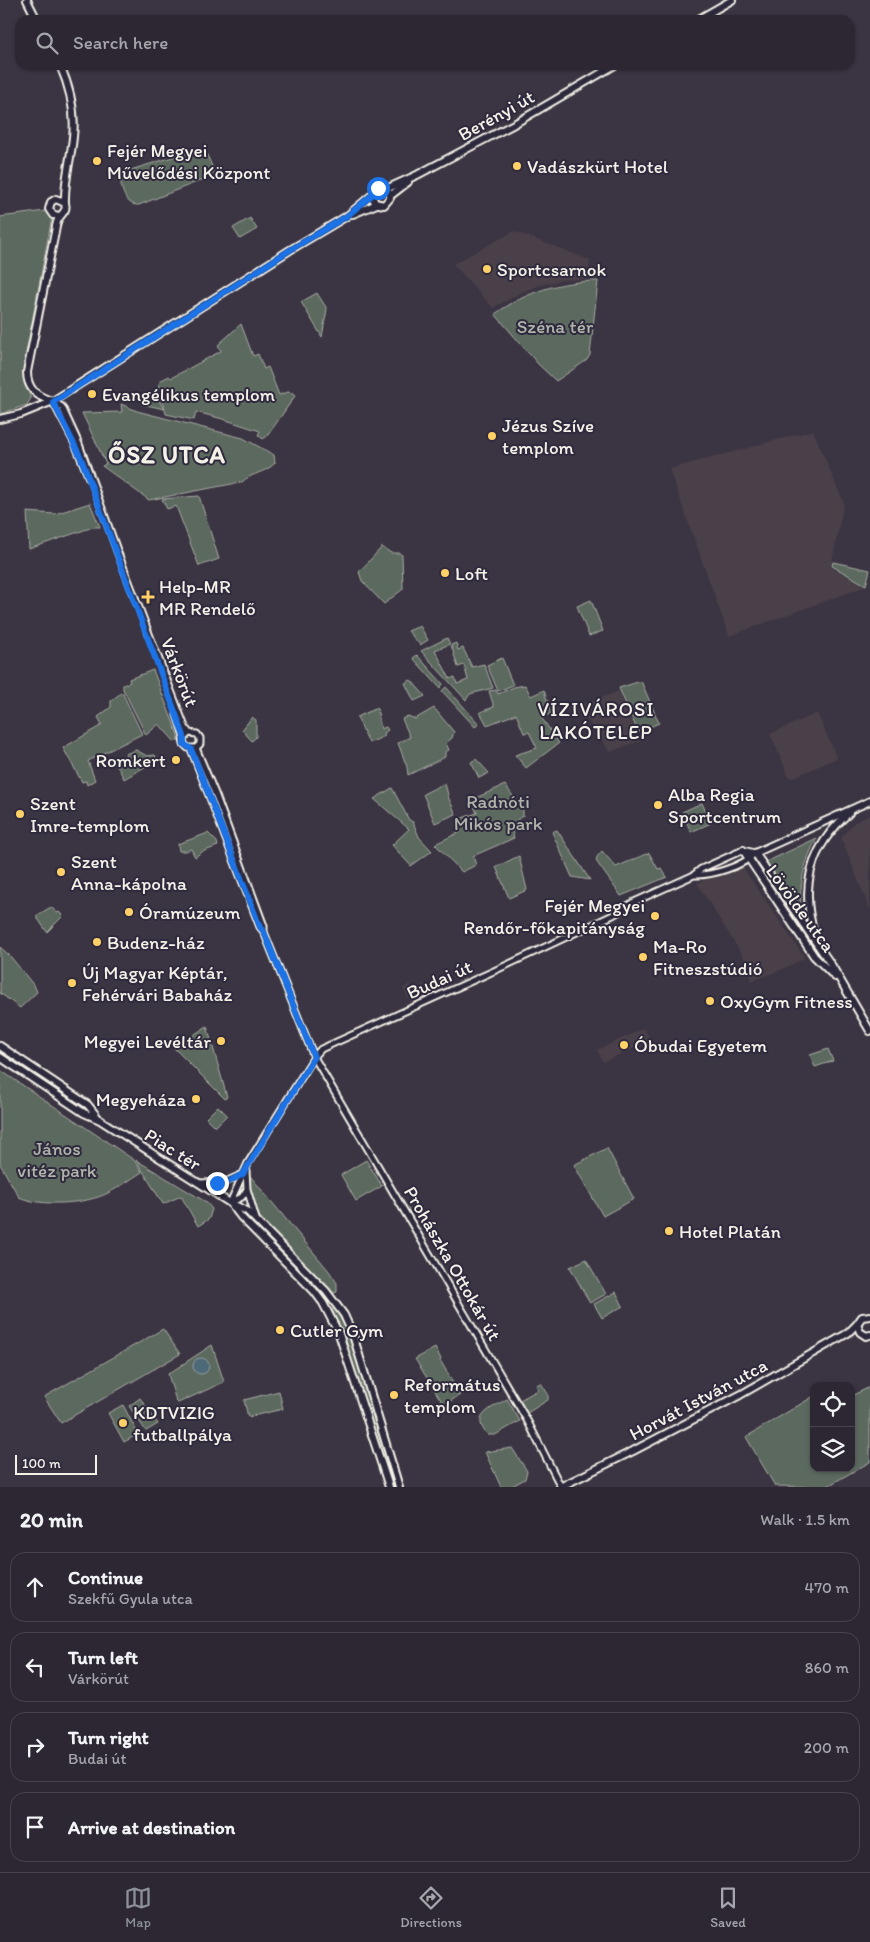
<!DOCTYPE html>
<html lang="en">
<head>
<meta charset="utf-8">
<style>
  body { margin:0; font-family:Itim,sans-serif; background:#342f3a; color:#f1f3f6 }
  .controls { position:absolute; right:15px; bottom:15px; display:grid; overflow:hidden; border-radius:10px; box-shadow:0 1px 4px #0004 }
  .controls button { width:45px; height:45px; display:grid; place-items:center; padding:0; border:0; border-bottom:1px solid #48444d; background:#2c2732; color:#f1f3f6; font:25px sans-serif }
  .scale { position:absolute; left:15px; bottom:12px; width:82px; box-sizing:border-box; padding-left:5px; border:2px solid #f4f1e8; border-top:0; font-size:14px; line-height:18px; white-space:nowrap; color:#f4f1e8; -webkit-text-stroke:4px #2f2a3d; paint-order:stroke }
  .stop { position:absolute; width:15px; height:15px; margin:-11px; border:4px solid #1a73e8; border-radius:50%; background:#fff }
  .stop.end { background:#1a73e8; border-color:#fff; box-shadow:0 1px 5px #0008 }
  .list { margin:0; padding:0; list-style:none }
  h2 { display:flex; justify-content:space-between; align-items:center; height:65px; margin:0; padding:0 20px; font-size:21px }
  h2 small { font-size:16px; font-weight:400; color:#a6a5ac }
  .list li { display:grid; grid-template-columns:32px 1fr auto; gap:15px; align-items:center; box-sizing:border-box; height:70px; margin:0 10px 10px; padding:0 10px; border:1px solid #48444d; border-radius:15px }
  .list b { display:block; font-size:19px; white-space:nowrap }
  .list p { margin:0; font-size:16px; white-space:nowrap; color:#a6a5ac }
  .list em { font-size:16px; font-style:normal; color:#a6a5ac }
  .icon { flex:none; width:28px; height:28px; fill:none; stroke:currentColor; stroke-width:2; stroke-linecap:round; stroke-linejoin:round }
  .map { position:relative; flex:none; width:870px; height:1487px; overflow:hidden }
  .search { position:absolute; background:#2c2732; box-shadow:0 1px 4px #0004; left:15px; right:15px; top:15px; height:55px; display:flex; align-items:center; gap:12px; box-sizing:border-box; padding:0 18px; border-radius:15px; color:#a6a5ac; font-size:19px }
  .sheet { height:385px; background:#2c2732 }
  nav { display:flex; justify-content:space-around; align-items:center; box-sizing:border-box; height:70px; border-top:1px solid #48444d; background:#2c2732; font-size:14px; color:#a6a5ac }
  nav a { display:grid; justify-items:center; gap:2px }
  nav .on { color:#8c9099 }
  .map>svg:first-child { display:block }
  .built { fill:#493f48 }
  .green { fill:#5c695f; stroke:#a8ada4 }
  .water { fill:#4e6876; stroke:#909fa4 }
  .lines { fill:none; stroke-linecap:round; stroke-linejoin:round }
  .tertiary-casing { stroke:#f4f1e8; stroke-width:9 }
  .secondary-casing { stroke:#f4f1e8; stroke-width:10 }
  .tertiary { stroke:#2f2a3d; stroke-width:5 }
  .secondary { stroke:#2f2a3d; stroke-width:6 }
  .route { stroke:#1a73e8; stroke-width:6 }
  .poi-dot { fill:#ffd166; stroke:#2f2a3d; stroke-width:2 }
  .labels { text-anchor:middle; stroke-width:4; stroke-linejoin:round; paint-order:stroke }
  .street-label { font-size:19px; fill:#f4f1e8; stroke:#2f2a3d }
  .poi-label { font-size:19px; fill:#f4f1e8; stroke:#2f2a3d; text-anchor:start }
  .park-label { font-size:19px; fill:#b0b4aa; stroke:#2f2a3d }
  .neighbourhood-label { font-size:20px; letter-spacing:1px; fill:#f4f1e8; stroke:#2f2a3d }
  .district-label { font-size:24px; font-weight:bold; letter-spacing:1px; fill:#f4f1e8; stroke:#2f2a3d }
</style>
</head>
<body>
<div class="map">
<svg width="870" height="1487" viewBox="0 0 870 1487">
  <rect width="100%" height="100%" fill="#3b3442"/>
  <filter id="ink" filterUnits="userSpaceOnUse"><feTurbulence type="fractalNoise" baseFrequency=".02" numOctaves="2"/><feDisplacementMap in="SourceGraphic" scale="10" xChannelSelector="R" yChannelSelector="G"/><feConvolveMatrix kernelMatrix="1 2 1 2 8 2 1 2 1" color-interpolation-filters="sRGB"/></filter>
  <g filter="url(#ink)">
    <path class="built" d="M514 231 590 260 588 279 564 280 541 285 524 291 493 308 453 264Z
      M813 430 844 503 831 567 867 586 729 636 669 469Z
      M619 691 640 741 610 752 577 706Z
      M817 713 837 758 790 779 770 734Z
      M870 815V910L841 838 853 823Z
      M743 867 805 958 781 970 752 981 745 960 697 883Z
      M410 984 413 990 425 984 428 993 410 1001 403 988Z
      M644 1028 651 1041 603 1062 597 1050Z"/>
    <path class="green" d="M199 149 205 150 214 171 212 176 139 205C125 206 121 189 120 176L124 172Z
      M45 211 52 217 24 364 25 385 31 398 27 405 0 414V217Z
      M250 218 257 229 240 239 233 228Z
      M598 281 590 355 587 360 556 381 538 364 495 314C526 292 560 281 598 281Z
      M317 293 327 309 322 337 301 302Z
      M241 324 253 356 258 354 264 369 268 367 279 395 288 392 293 393 295 396 268 435 263 439 258 435 260 431 223 419 196 412 194 420 166 414 164 406 157 390 160 381 169 376 171 378 221 351 218 345Z
      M155 393 164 409 142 404Z
      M121 404 137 411 243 438 274 455 275 463C266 473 251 473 242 482L149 500 102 466 106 464 82 413 122 412Z
      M199 496 219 559 199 566 176 506 167 509 162 499Z
      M90 503 100 527H93L29 549 27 512 55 514Z
      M382 547 391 553H399L402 555 403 589 384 604 362 581 359 572Z
      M833 562 870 570 866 585 832 566Z
      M591 600 603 631 589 636 577 606Z
      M420 626 428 640 420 645 408 631Z
      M447 638 450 644 435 650 450 679 455 677 457 684 468 680 464 665 458 667 451 645 456 643 458 650 463 648 472 667 484 664 493 688 470 694 466 700 421 651Z
      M417 655 443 684 440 688 413 658Z
      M502 658 513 685 498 691 487 665Z
      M153 670 178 735V741L175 742 159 724 146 735 123 689V685L130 682 129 679Z
      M411 680 425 696 414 701 405 683Z
      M641 681 659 723 638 732 619 688Z
      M525 685 531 696 544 690 551 714 541 717 559 743 526 768 515 755 537 748 529 732 524 733 516 714 487 725 480 712 494 707 489 691 496 690 498 694 514 687Z
      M446 687 479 724 475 727 442 691Z
      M122 692 142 734 88 761 95 780 87 785 86 781 82 782 63 748 102 725 98 717 111 707V701Z
      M377 708 381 729 386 727 388 730 384 733 385 736 369 743 357 717Z
      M434 708 454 732 452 738 446 743 449 750 445 752V757L408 775 407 767 398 743 410 737 402 719 408 716 415 719Z
      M252 717 256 720V737L252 741 242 730Z
      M136 750 147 756 155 755 156 758 155 761 124 779 117 765 127 761 125 754Z
      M476 759 489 773 479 778 471 762Z
      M445 783 449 799 456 814 435 823 423 794Z
      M505 785 523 810V816L517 820 516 829 512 831 514 838 473 856 476 865 462 872 435 844 460 832 457 824 459 819 477 813 471 800Z
      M392 788 409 820 413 822 419 837 432 851 411 866 392 845 409 829 374 799Z
      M702 803 711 823 691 832 682 812Z
      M557 830 590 880 572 877 552 832Z
      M208 833 217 842 218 846 202 852 195 857 191 849 186 851H179L178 844Z
      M817 838C804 862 799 884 801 911L766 862Z
      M602 851 616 867 649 853 658 869 661 868 667 877 621 896 596 861 597 857Z
      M519 856 527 890 509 898 496 867Z
      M51 907 57 913 59 912 63 916 47 932 36 916Z
      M0 947 10 956 35 987 37 992 20 1008 0 993Z
      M207 1026 227 1097 225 1099 174 1048Z
      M828 1049 833 1061 815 1067 810 1055Z
      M0 1070 134 1160 142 1172C131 1179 120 1187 108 1193 87 1204 41 1207 19 1197L0 1164Z
      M218 1106 227 1115 215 1127 206 1118Z
      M607 1148 634 1199 603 1216 574 1165Z
      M136 1160 206 1202 212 1209 209 1219 198 1226 181 1196 163 1204Z
      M366 1160 382 1186 356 1201 341 1175Z
      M251 1177 329 1271 337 1283V1292L334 1293 262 1221C255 1210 248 1192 249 1178Z
      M241 1211 301 1270V1272L241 1213Z
      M586 1259 606 1294 590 1303 570 1267Z
      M616 1292 623 1306 602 1318 594 1304Z
      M335 1308 348 1333 395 1487H392L355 1374 344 1336 332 1309Z
      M163 1329 180 1354 61 1423 44 1397Z
      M212 1345 224 1382 178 1403 176 1401 168 1374Z
      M435 1348 441 1359 440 1360 460 1395 444 1405 415 1359Z
      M541 1383 548 1394V1400L527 1413 520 1400 538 1390 536 1385Z
      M870 1387V1462L826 1487 775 1486 746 1437 814 1396V1468H851V1396Z
      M279 1391 283 1409 248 1417 244 1400Z
      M140 1398 158 1424 146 1431 129 1406Z
      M507 1399 520 1421 495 1435H488C469 1416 492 1408 507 1399Z
      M123 1405 138 1434 124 1442 108 1413Z
      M512 1448 527 1471 525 1479 510 1487H501L485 1452Z"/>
    <path class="water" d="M193 1366a8 8 0 1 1 16 0a8 8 0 1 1-16 0Z"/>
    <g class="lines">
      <defs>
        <path id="tertiary" d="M53 401 62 407 79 444 118 553 185 727 189 733 197 734 200 738V744L196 748H188L184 744 183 739 189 733
          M53 402 76 446 89 478
          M177 715 184 736
          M196 748 216 796 264 926V932
          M191 749 260 927 264 932 314 1057 528 1422 561 1487
          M246 1170 247 1189 256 1219
          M199 1183 225 1182 243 1174
          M230 1203 248 1163 314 1057 321 1049 507 965 613 915 634 902 694 875 701 869 743 850 755 853C744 866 711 876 694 875
          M230 1203 242 1197 247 1189"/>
        <path id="secondary" d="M27 0 37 20
          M697 20 732 0
          M60 65C70 88 76 111 73 137 71 159 64 180 65 203
          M372 195 375 203 384 205 390 198V194L386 189
          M390 196 408 182
          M353 214 377 204
          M53 401C37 397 27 389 27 372L55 232C56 227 56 222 59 218 63 212 67 211 65 203L56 199 51 202 49 209 53 215 60 216
          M0 419 21 414 53 401 290 250 347 216 372 195 377 188 386 189 417 175 514 124 615 65
          M870 801 755 853 832 966 870 1031
          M743 850 814 956 835 977
          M815 936C799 887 810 847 849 813
          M0 1046 88 1105 99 1119
          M0 1057 84 1113 100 1120 230 1203 247 1211 326 1291 344 1315 353 1335 399 1487
          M231 1204 241 1217 314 1291 323 1303 339 1334 389 1487
          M870 1316 862 1317 857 1324 860 1332 866 1336 870 1335
          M560 1487 633 1451 740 1395 848 1333 857 1324"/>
      </defs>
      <use href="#tertiary" class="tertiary-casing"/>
      <use href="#secondary" class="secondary-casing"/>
      <use href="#tertiary" class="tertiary"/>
      <use href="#secondary" class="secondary"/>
    </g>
  </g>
  <g class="lines" filter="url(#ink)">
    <path class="route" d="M217 1183 228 1182 243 1174 314 1057 264 932 260 927 191 749 184 744V736L81 458 53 402 290 250 347 216 372 195 378 188"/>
  </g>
  <g class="poi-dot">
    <circle cx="97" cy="161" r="5"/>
    <circle cx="517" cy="166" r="5"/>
    <circle cx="487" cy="269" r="5"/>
    <circle cx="92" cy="394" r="5"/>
    <circle cx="492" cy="436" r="5"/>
    <circle cx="445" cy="573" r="5"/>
    <path d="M145.5 589.5h5v5h5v5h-5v5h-5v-5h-5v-5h5z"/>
    <circle cx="176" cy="760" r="5"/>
    <circle cx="658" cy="805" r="5"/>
    <circle cx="20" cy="814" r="5"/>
    <circle cx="61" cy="872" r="5"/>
    <circle cx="129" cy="912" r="5"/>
    <circle cx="655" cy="916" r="5"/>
    <circle cx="97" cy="942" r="5"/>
    <circle cx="643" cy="957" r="5"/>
    <circle cx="72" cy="983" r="5"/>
    <circle cx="710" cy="1001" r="5"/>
    <circle cx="221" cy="1041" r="5"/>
    <circle cx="624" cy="1045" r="5"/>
    <circle cx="196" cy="1099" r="5"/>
    <circle cx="669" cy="1231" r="5"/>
    <circle cx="280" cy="1330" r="5"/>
    <circle cx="394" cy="1395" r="5"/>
    <circle cx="123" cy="1423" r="5"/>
  </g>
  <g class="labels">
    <g class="street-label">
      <text transform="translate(496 115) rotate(-29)" y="7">Berényi út</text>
      <text transform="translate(180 672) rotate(69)" y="7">Várkörút</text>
      <text transform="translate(801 908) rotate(54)" y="7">Lövölde utca</text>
      <text transform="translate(439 979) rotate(-24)" y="7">Budai út</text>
      <text transform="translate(173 1149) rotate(32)" y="7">Piac tér</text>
      <text transform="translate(453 1263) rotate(60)" y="7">Prohászka Ottokár út</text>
      <text transform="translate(698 1399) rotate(-28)" y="7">Horvát István utca</text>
    </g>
    <g class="poi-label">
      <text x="107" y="157">Fejér Megyei<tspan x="107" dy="22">Művelődési Központ</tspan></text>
      <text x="527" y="173">Vadászkürt Hotel</text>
      <text x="497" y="276">Sportcsarnok</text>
      <text x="102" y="401">Evangélikus templom</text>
      <text x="502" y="432">Jézus Szíve<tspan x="502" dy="22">templom</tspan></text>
      <text x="455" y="580">Loft</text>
      <text x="159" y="593">Help-MR<tspan x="159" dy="22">MR Rendelő</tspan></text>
      <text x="166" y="767" text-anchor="end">Romkert</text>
      <text x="668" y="801">Alba Regia<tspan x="668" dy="22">Sportcentrum</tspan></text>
      <text x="30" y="810">Szent<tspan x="30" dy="22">Imre-templom</tspan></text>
      <text x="71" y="868">Szent<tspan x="71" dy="22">Anna-kápolna</tspan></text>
      <text x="645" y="912" text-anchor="end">Fejér Megyei<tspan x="645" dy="22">Rendőr-főkapitányság</tspan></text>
      <text x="139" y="919">Óramúzeum</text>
      <text x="107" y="949">Budenz-ház</text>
      <text x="653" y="953">Ma-Ro<tspan x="653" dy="22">Fitneszstúdió</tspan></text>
      <text x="82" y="979">Új Magyar Képtár,<tspan x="82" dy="22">Fehérvári Babaház</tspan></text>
      <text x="720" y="1008">OxyGym Fitness</text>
      <text x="211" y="1048" text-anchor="end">Megyei Levéltár</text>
      <text x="634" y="1052">Óbudai Egyetem</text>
      <text x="186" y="1106" text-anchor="end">Megyeháza</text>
      <text x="679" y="1238">Hotel Platán</text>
      <text x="290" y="1337">Cutler Gym</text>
      <text x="404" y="1391">Református<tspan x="404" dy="22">templom</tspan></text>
      <text x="133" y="1419">KDTVIZIG<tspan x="133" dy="22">futballpálya</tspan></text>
    </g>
    <g class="park-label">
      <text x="555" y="333">Széna tér</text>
      <text x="498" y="808">Radnóti<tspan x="498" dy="22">Mikós park</tspan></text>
      <text x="57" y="1155">János<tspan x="57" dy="22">vitéz park</tspan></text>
    </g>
    <g class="neighbourhood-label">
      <text x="596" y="716">VÍZIVÁROSI<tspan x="596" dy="23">LAKÓTELEP</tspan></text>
    </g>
    <g class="district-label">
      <text x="167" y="463">ŐSZ UTCA</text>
    </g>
  </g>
</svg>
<div class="controls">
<button><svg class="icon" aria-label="locate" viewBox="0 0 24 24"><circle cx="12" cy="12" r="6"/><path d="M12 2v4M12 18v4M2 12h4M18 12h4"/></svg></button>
<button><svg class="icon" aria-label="layers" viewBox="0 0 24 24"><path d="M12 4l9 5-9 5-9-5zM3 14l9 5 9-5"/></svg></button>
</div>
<div class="scale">100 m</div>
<div class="stop" style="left:378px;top:188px"></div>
<div class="stop end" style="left:217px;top:1183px"></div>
<div class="search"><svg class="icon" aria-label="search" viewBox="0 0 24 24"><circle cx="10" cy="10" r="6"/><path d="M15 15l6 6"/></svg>Search here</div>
</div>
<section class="sheet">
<h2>20 min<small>Walk · 1.5 km</small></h2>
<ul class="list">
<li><svg class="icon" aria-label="ahead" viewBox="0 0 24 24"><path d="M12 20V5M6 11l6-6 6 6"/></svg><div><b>Continue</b><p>Szekfű Gyula utca</p></div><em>470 m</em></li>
<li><svg class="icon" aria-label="left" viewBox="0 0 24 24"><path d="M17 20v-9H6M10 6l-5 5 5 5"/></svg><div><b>Turn left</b><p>Várkörút</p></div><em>860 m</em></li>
<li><svg class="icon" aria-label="right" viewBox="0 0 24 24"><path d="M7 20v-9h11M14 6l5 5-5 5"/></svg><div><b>Turn right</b><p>Budai út</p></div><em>200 m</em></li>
<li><svg class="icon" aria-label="arrive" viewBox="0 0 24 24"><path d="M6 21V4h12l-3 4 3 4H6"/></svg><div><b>Arrive at destination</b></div></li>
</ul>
</section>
<nav>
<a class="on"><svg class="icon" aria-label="map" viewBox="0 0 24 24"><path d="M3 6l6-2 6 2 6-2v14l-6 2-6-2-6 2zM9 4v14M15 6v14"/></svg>Map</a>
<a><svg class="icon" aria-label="directions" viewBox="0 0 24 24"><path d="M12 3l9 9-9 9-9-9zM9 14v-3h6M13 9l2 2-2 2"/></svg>Directions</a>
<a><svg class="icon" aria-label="saved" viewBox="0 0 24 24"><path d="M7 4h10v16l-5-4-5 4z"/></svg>Saved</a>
</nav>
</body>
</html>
